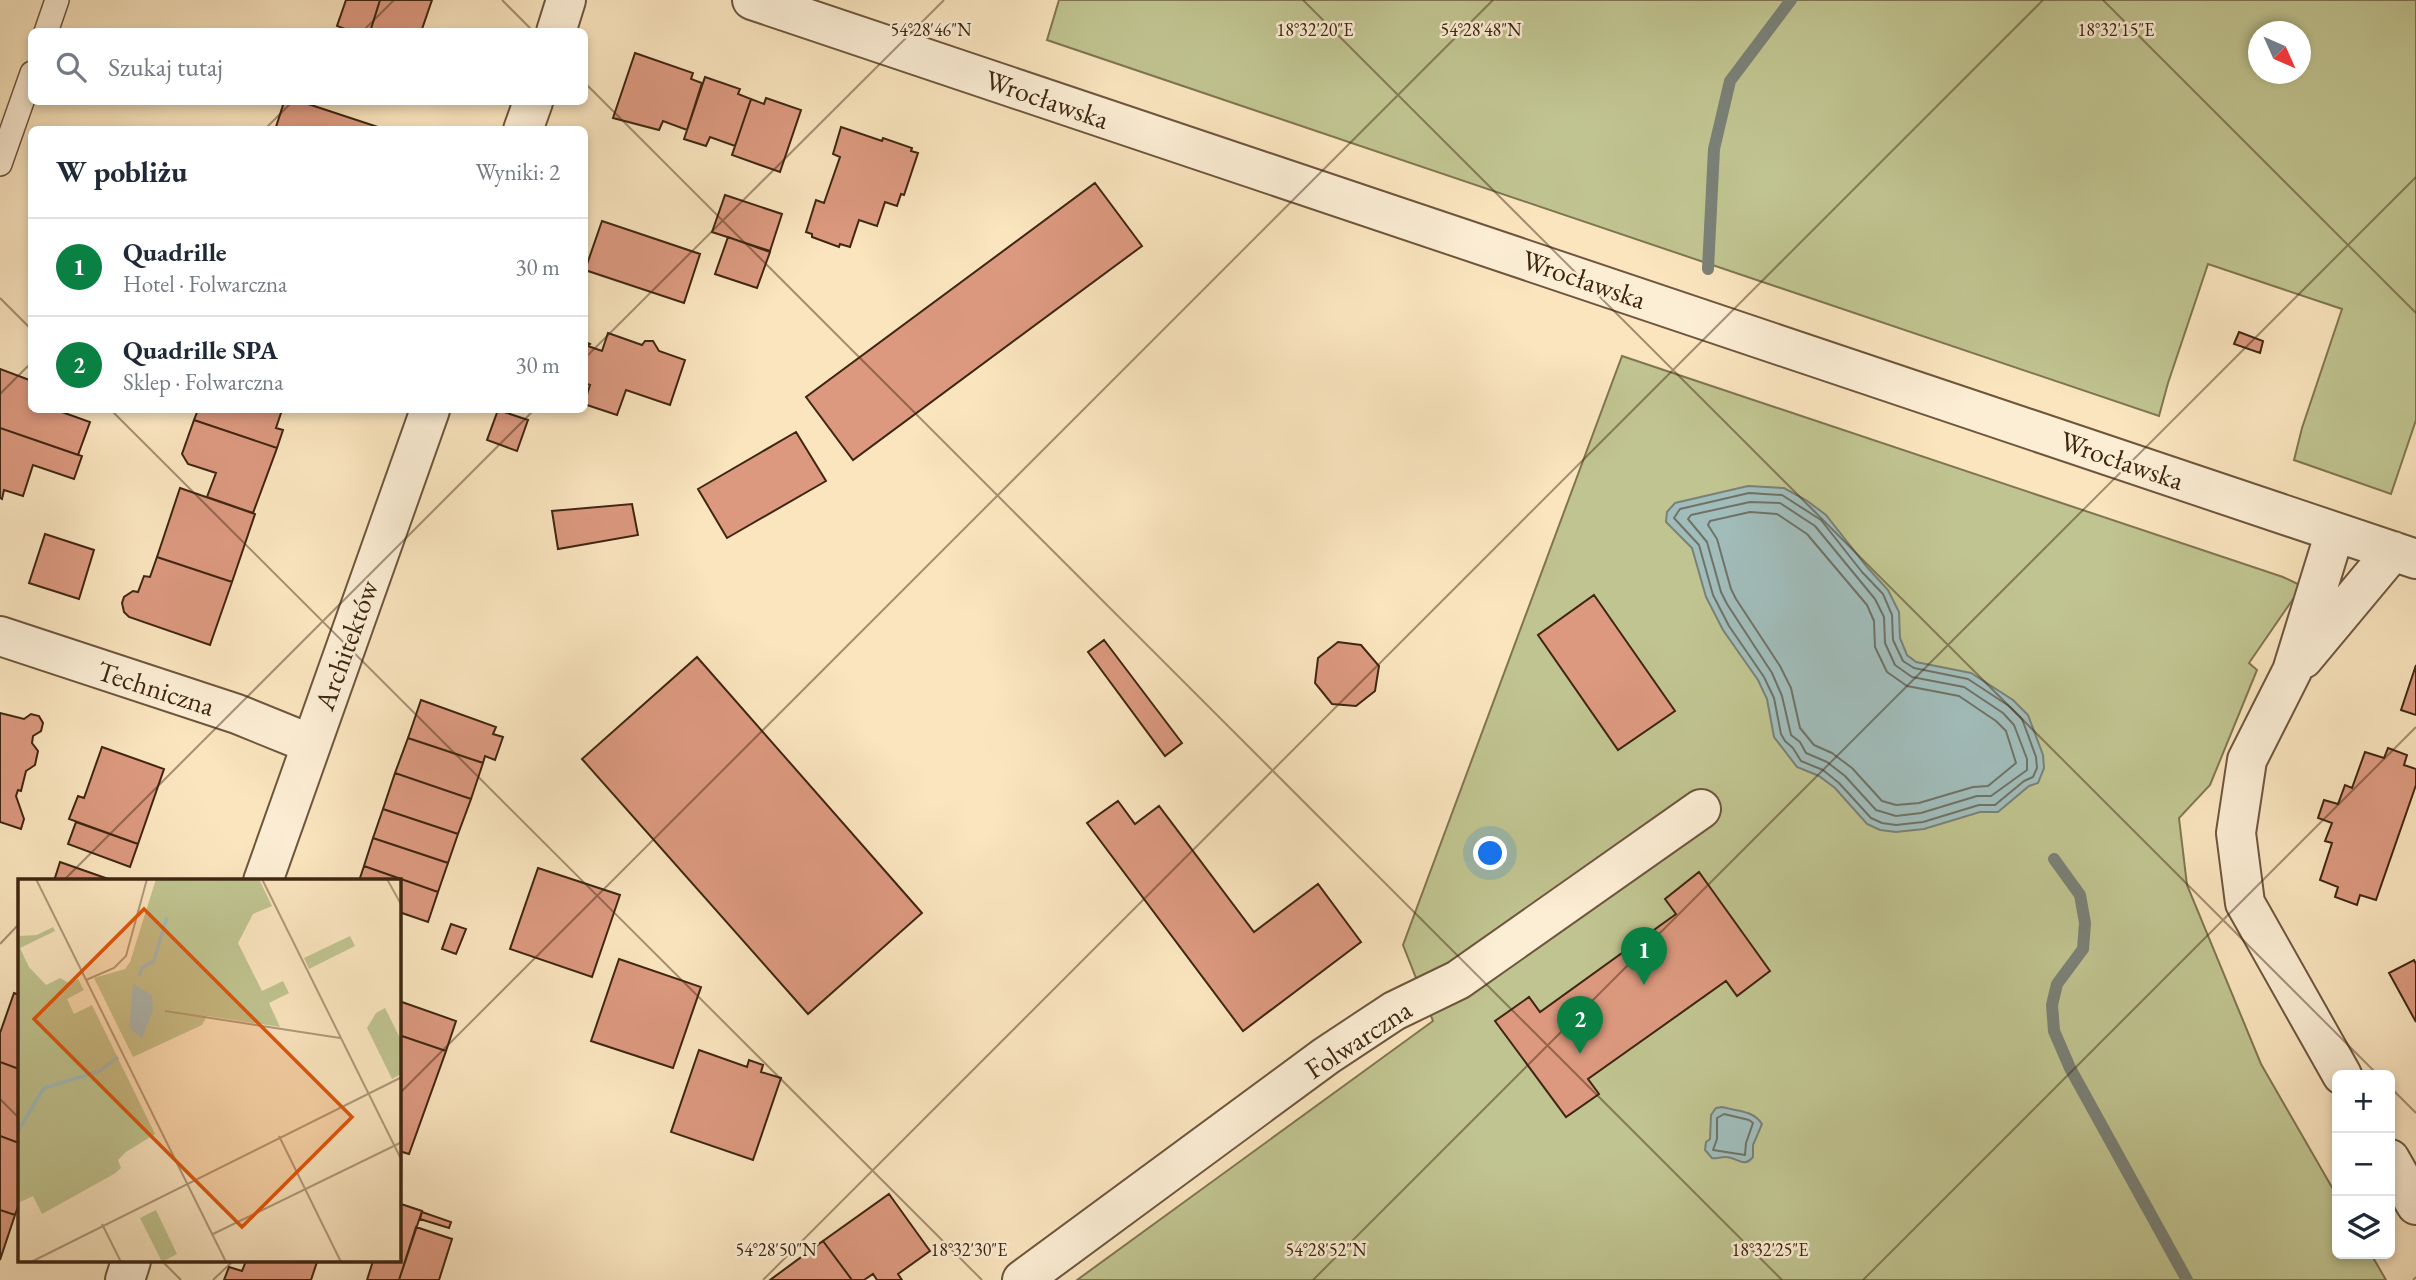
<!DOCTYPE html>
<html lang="pl">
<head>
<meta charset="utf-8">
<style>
  body { margin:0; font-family:"EB Garamond",serif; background:#f2f2f3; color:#1f2937 }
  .controls { position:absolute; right:21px; bottom:21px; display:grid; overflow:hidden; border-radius:10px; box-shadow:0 4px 10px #0003 }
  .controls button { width:63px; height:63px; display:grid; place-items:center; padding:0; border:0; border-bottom:2px solid #e0e1e3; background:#fff; color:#1f2937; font:35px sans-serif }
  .compass { position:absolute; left:2248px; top:21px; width:63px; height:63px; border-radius:50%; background:#fff; box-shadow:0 4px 10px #0003; rotate:135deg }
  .you { position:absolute; left:1491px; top:854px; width:24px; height:24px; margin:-18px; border:5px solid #fff; border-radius:50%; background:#1a73e8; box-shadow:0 0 0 10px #1a73e833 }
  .badge { display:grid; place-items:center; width:46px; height:46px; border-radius:50%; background:#0b8043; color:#fff; font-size:23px; font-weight:700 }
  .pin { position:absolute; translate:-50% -58px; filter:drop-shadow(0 2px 4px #0008) }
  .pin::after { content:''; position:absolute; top:37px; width:24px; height:21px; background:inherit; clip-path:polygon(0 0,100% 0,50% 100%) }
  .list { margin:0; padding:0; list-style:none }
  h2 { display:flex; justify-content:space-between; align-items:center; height:91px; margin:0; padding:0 28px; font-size:30px }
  h2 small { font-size:23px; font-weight:400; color:#747a83 }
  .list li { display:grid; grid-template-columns:46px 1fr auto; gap:21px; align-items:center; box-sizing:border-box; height:98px; padding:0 28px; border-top:2px solid #e0e1e3 }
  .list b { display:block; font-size:26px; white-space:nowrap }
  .list p { margin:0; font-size:23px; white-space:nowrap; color:#747a83 }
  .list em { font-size:23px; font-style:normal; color:#747a83 }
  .icon { flex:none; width:38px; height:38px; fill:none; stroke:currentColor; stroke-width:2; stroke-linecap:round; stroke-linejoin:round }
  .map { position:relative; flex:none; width:2416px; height:1280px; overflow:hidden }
  .search { position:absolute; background:#fff; box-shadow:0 4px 10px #0003; left:28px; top:28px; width:560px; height:77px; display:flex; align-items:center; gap:18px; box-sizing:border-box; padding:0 24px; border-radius:10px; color:#747a83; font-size:26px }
  .panel { position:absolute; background:#fff; box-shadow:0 4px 10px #0003; left:28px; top:126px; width:560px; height:287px; border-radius:10px }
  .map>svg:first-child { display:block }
  .green { fill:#c0c490; stroke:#807551; stroke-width:2; fill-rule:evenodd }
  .water { fill:#a1bdbb; stroke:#7a8177; stroke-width:2 }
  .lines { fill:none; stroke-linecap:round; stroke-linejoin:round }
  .shore { stroke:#707266; stroke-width:2 }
  .stream { stroke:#7a8177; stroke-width:12 }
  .building { fill:#dc997f; stroke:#3f2612; stroke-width:2 }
  .service-casing { stroke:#6e563d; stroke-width:26 }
  .minor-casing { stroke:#6e563d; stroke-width:42 }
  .service { stroke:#fceed5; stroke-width:23 }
  .minor { stroke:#fceed5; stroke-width:38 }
  .ticks { fill:none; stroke:#3f2612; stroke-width:2; stroke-opacity:0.45 }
  .labels { text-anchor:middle; stroke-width:5; stroke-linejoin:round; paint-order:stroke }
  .street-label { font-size:28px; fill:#3f2612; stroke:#fceed5 }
  .inset-river { fill:none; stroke:#a1bdbb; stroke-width:3.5 }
  .inset-road { fill:none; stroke:#af997a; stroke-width:2 }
  .view { fill:#e0560c; fill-opacity:0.15; stroke:#e0560c; stroke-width:3.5 }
  .inset-edge { fill:none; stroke:#3f2612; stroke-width:3.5 }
  .ticks-label { font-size:18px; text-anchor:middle; fill:#3f2612; stroke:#fceed5; stroke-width:5; stroke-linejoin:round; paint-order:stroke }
</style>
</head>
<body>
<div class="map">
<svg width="2416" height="1280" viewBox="0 0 2416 1280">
  <rect width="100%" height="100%" fill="#fae5bf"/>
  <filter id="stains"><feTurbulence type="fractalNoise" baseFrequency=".00286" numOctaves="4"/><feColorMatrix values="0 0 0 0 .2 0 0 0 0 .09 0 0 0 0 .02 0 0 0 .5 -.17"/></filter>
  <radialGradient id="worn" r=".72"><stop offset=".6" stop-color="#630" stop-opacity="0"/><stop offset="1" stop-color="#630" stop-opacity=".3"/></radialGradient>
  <path class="green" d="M1059 0H2416V420L2391 494 2294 460 2302 428 2342 309 2208 264 2168 383 2159 416 1047 40ZM2258 32H2300V74H2258Z
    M1622 356 2283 577 2302 586 2249 663 2257 670 2210 785 2179 818 2187 885 2261 1064 2337 1196V1254H2371L2386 1280H1077L1433 1021 1403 945Z"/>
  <path class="water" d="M1748 486 1784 488 1806 500 1826 515 1867 567 1888 590 1899 612 1900 638 1907 655 1916 662 1971 673 2013 700 2028 715 2043 755 2044 768 2038 783 2029 786 1998 812H1980L1924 829 1896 832 1880 830 1867 824 1835 788 1819 776 1797 767 1774 737 1767 699 1758 680 1723 630 1706 597 1692 548 1666 522 1667 512 1675 503Z
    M1722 1107C1736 1111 1753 1110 1762 1124L1753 1145V1157C1743 1169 1738 1157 1725 1157 1720 1157 1716 1159 1712 1158L1705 1150 1706 1142 1710 1139 1711 1115 1716 1108Z"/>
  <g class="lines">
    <path class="shore" d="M1749 493 1782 495 1821 520 1862 572 1883 594 1892 615 1893 640 1903 661 1914 668 1968 679 2009 706 2022 719 2028 735 2036 757 2037 768 2033 777 2024 781 1995 805H1979L1923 822 1896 825 1882 823 1871 818 1839 783 1823 770 1801 761 1793 748 1785 741 1781 734 1774 698 1764 677 1729 626 1713 595 1699 545 1674 518 1680 509Z
      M1750 502 1780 503 1815 526 1875 599 1884 617 1885 643 1895 665 1912 677 1964 687 2003 713 2014 725 2027 759V770L1991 796H1977L1921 813 1896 816 1876 810 1845 776 1827 762 1806 753 1800 742 1791 735 1782 696 1772 673 1727 604 1721 592 1707 542 1688 519 1691 515Z
      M1750 512 1777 514 1807 534 1867 605 1874 621 1875 647 1887 672 1907 686 1959 696 1996 721 2006 731 2016 763 1988 786 1973 787 1919 803 1896 805 1882 801 1852 768 1832 753 1814 745 1800 728 1791 688 1780 666 1736 599 1731 589 1717 539 1708 525 1710 521Z
      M1724 1114 1749 1120 1753 1123 1746 1143 1745 1155 1713 1150 1717 1139V1118Z"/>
    <path class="stream" d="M1708 269 1714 149 1730 81 1791 0
      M2054 859 2080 895 2085 923 2083 949 2057 984 2052 1005 2054 1031 2070 1068 2187 1280"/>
  </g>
  <path class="building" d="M346 0H380L370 32H353L337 26Z
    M380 0H432L421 32H370Z
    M635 53 693 73 691 79 702 83 687 130 663 121 659 130 613 118Z
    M705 77 740 89 738 94 751 99 735 146 710 137 706 146 684 139Z
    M766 98 801 110 780 172 732 155 751 99 764 104Z
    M284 102H302L387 130H275Z
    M841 127 882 141 883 138 912 148 911 151 918 153 904 195 901 194 897 206 885 202 877 226 859 220 850 247 840 244 839 247 812 237V234L806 232 816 200 824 203 840 157 833 154Z
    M1095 183 1142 246 853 460 806 397Z
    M725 195 782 214 770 251 712 232Z
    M602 221 700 254 684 303 585 270Z
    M728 237 770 252 757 288 715 274Z
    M2239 332 2263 341 2260 353 2234 344Z
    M608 333 642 345 645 341H653L659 351 685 360 670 405 626 390 617 415 584 404 590 385 584 383V349L588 343 590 344 588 346 602 351Z
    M0 369 32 381V410H59V411L90 422 78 455 0 428Z
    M198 410H282L276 428 283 430 277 448 194 420Z
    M498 410 528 420 517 451 487 440Z
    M194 420 277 448 253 513 207 497 216 473 188 464 182 454Z
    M0 428 82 456 74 479 33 465 23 496 4 490 2 499 0 498Z
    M796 432 826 481 727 538 698 489Z
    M180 488 255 514 232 582 157 557Z
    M632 504 638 535 558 549 552 511Z
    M45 534 94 550 79 599 29 583Z
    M157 557 232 582 210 645 129 617 124 612 122 603 124 597 133 591 138 592 144 576 150 577Z
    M1594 595 1675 711 1618 750 1538 635Z
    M1104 640 1182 743 1165 756 1088 652Z
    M1338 642 1361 645 1379 666 1375 691 1356 706 1332 704 1315 683 1318 658Z
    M697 657 922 913 808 1014 582 759Z
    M2416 665V715L2401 710Z
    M421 700 496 727 493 734 503 737 495 760 485 756 483 763 408 738Z
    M0 713 24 719 31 714 39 716 43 723 41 731 33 736 32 743 38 751 35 765 26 771 21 791 18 790 16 796 24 819 21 829 0 822Z
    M408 738 483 763 471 799 395 773Z
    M102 747 164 769 138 844 69 819 78 796 84 798Z
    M2388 748 2407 755 2404 765 2416 769V785L2376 900 2360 895 2357 905 2335 897 2338 887 2320 880 2332 843 2325 841 2332 823 2318 818 2324 800 2338 804 2345 785 2352 788 2365 752 2384 758Z
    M395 773 471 799 458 834 383 809Z
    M1118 801 1135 824 1159 806 1254 932 1318 884 1361 942 1243 1031 1087 823Z
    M383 809 458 834 448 863 373 838Z
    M76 822 138 844 130 867 68 844Z
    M373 838 448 863 438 892 364 866Z
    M60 862 114 881H54Z
    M364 866 438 892 428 922 399 912V881H359Z
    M538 868 620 895 592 977 510 949Z
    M1699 872 1770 971 1737 996 1726 981 1588 1079 1599 1094 1566 1117 1495 1021 1529 997 1540 1012 1676 914 1665 899Z
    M451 924 466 929 456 954 442 949Z
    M619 959 701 987 673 1068 591 1041Z
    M2414 960 2416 964V1022L2389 973Z
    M14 993 19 995V1069L0 1062V1033Z
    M399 1001 456 1021 446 1051 399 1035Z
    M399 1035 446 1051 409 1154 399 1151Z
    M699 1050 747 1067 749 1060 763 1065 761 1072 781 1078 753 1160 671 1132Z
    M0 1062 19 1069V1143L0 1136Z
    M0 1136 19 1143V1204L15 1215 0 1210Z
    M889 1194 930 1251 898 1274 902 1280H877L873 1274 864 1280H852L823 1241Z
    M401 1204 422 1211 399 1280H367L373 1261H399Z
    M0 1210 15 1215 0 1260Z
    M422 1212 451 1222 449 1228 420 1219Z
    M416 1227 452 1239 439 1280H399Z
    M823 1241 852 1280H770Z
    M246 1261H313L317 1262 311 1280H224L229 1267 242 1271Z"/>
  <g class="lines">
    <defs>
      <path id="service" d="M46 32 57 0
        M0 164 32 73"/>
      <path id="minor" d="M752 0 2416 559
        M556 32 566 0
        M523 130 533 102
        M2335 532 2292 671 2247 760 2236 833 2245 903 2342 1075
        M0 636 237 714 311 744
        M2303 659 2393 551
        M263 881 430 410
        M2390 1159 2416 1205
        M125 1280 131 1261
        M1022 1280 1326 1056 1394 1011 1458 980 1701 809"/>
    </defs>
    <use href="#service" class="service-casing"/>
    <use href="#minor" class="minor-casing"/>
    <use href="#service" class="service"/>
    <use href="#minor" class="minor"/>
  </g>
  <path class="ticks" d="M502 0 534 32M1303 0 2378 1075M2103 0 2416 313M362 32 394 0M584 82 1782 1280M264 130 292 102M0 298 32 330M584 359 944 0M0 394 32 362M111 410 982 1280M63 881 534 410M0 944 19 924M2390 1087 2416 1113M399 1094 1493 0M0 1099 19 1118M162 1261 181 1280M213 1280 233 1261M763 1280 2043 0M1313 1280 2416 177M1863 1280 2416 727M2413 1280 2416 1277"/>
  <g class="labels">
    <g class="street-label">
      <text transform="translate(1047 99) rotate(19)" y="10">Wrocławska</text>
      <text transform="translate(1584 279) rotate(19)" y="10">Wrocławska</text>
      <text transform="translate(2122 460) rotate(19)" y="10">Wrocławska</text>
      <text transform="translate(346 645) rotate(-70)" y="10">Architektów</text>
      <text transform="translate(156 688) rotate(18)" y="10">Techniczna</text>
      <text transform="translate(1358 1039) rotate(-33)" y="10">Folwarczna</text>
    </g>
  </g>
  <g transform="translate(18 879)">
    <rect width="383" height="383" fill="#fae5bf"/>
    <path d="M138 0H241L254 27 235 35 220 64 244 112 265 102 271 114 251 124 262 148 189 137 184 146 115 178 76 99 107 90 112 83ZM35 48 37 52 2 69 11 88 28 106 42 99 51 104 60 100 66 111 49 120 56 135 74 126 137 255 108 273 100 281 103 289 96 295 24 335 15 317 0 324V52L1 57 19 56ZM332 57 337 67 291 90 286 79ZM367 129 383 161V195L374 200 349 149 358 134ZM138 331 159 375 144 383 122 339Z" fill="#c0c490"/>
    <path d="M115 105 134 116 135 131 124 160 111 149Z" fill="#a1bdbb"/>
    <path class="inset-river" d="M121 97 124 89 136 82 149 38M0 252 26 209 82 192 100 178"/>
    <path class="inset-road" d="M18 0 208 383M244 0 384 282M369 0 384 27M68 101 96 89 108 77 129 0M147 132 322 159M261 257 323 383M84 345 103 383M195 355 384 263M13 383 384 198"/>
    <path class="view" d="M126 30 334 238 224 348 16 140Z"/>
    <rect width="383" height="383" class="inset-edge"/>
  </g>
  <g class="ticks-label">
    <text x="931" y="36">54°28'46"N</text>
    <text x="1315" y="36">18°32'20"E</text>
    <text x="1481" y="36">54°28'48"N</text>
    <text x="2116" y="36">18°32'15"E</text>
    <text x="776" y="1256">54°28'50"N</text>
    <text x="969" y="1256">18°32'30"E</text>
    <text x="1326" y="1256">54°28'52"N</text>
    <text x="1770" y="1256">18°32'25"E</text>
  </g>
  <rect width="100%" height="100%" filter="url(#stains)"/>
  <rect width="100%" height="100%" fill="url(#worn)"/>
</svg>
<div class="controls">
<button>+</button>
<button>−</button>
<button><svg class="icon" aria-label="layers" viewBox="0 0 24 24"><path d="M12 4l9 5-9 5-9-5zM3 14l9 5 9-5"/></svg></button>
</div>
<svg class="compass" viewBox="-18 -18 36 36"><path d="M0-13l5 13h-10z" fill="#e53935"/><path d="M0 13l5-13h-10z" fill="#747a83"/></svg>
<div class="you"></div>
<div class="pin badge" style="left:1644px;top:985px">1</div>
<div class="pin badge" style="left:1580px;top:1054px">2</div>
<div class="search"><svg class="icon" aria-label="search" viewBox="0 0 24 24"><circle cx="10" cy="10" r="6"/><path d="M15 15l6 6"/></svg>Szukaj tutaj</div>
<section class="panel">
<h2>W pobliżu<small>Wyniki: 2</small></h2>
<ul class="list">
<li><span class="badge">1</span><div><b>Quadrille</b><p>Hotel · Folwarczna</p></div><em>30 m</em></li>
<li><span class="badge">2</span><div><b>Quadrille SPA</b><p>Sklep · Folwarczna</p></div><em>30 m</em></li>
</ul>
</section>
</div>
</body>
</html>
